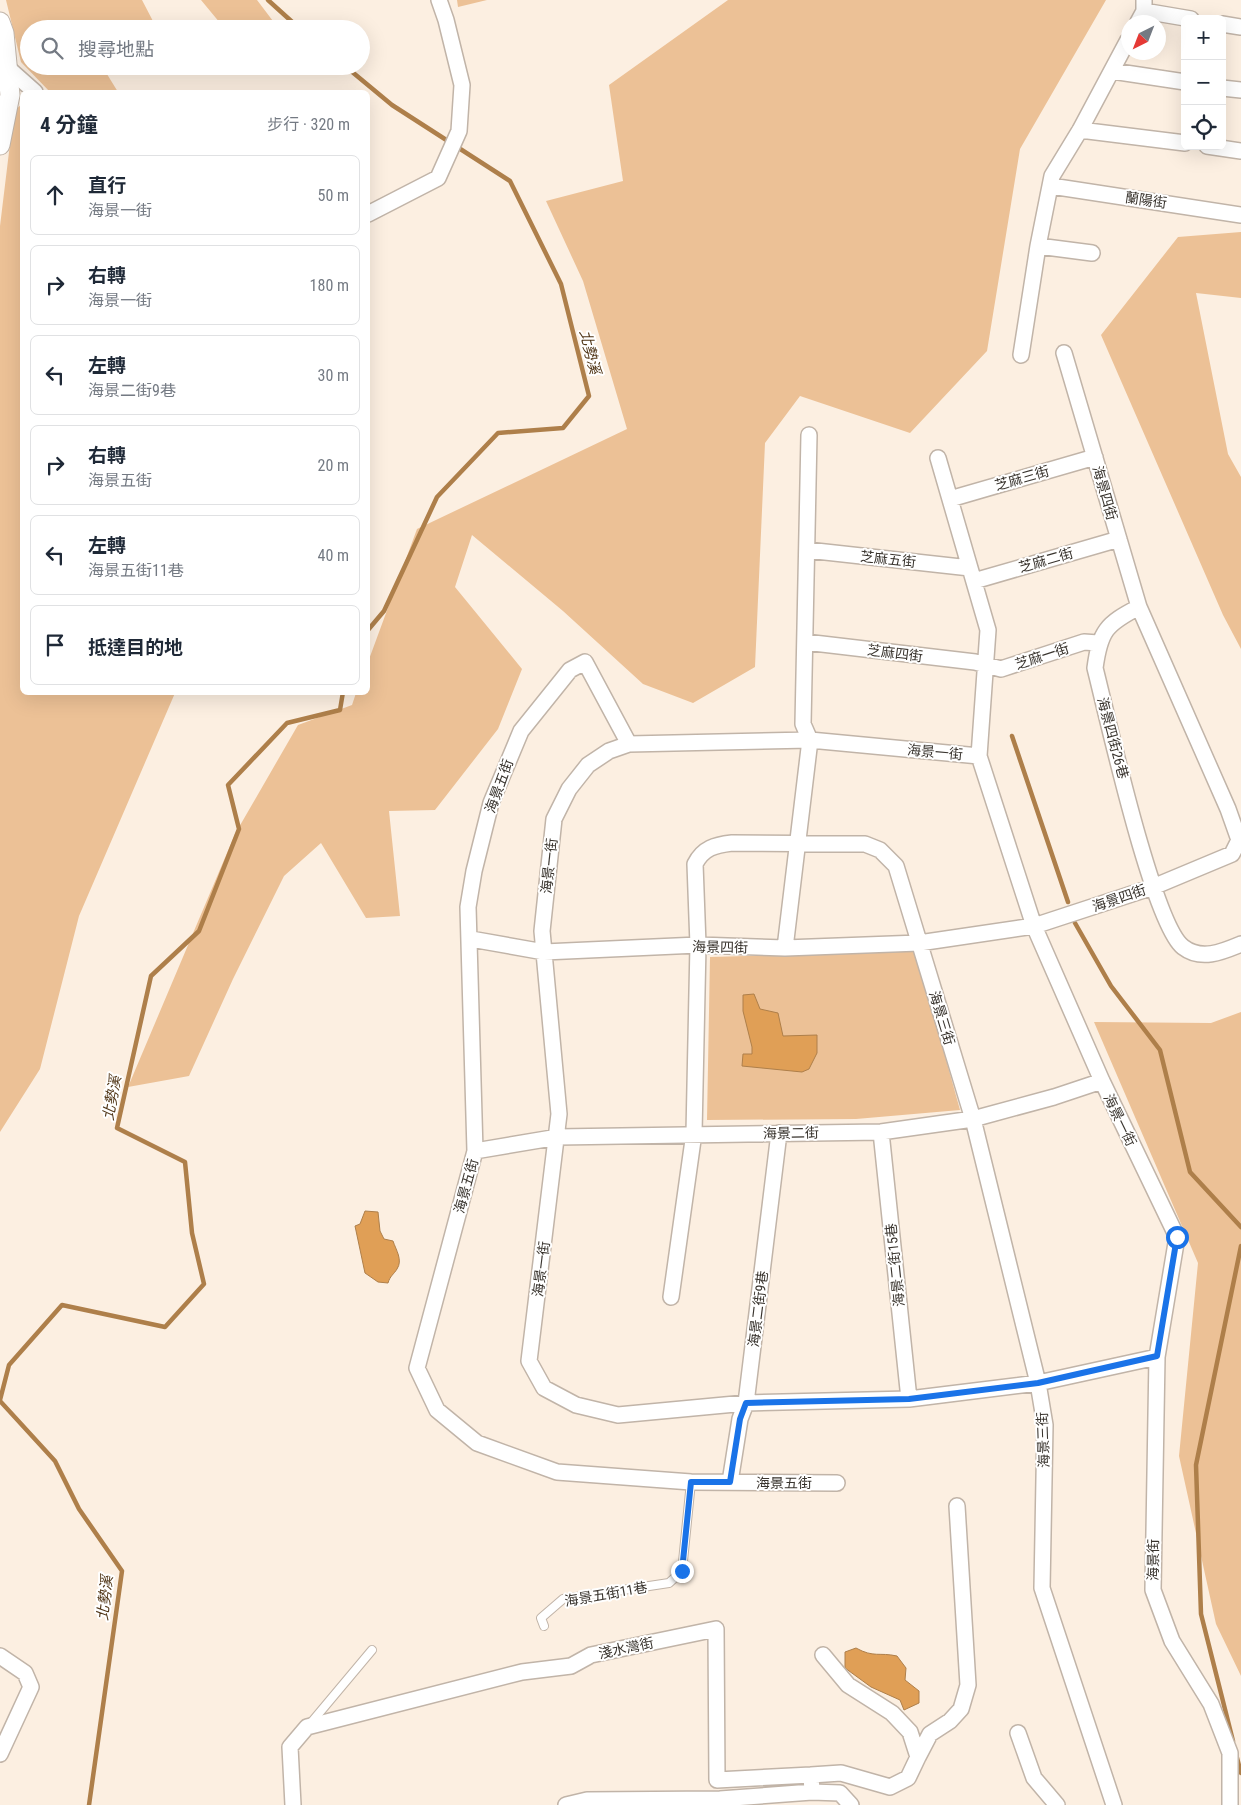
<!DOCTYPE html>
<html lang="zh-TW">
<head>
<meta charset="utf-8">
<style>
  body { margin:0; font-family:"Roboto Condensed","Noto Sans TC",sans-serif; background:#f6f6f7; color:#1f2937 }
  .controls { position:absolute; right:15px; top:15px; display:grid; overflow:hidden; border-radius:8px; box-shadow:0 5px 20px #0002 }
  .controls button { width:45px; height:45px; display:grid; place-items:center; padding:0; border:0; border-bottom:1px solid #e0e1e3; background:#fff; color:#1f2937; font:25px sans-serif }
  .compass { position:absolute; left:1121px; top:15px; width:45px; height:45px; border-radius:50%; background:#fff; box-shadow:0 5px 20px #0002; rotate:222deg }
  .stop { position:absolute; width:15px; height:15px; margin:-11px; border:4px solid #1a73e8; border-radius:50%; background:#fff }
  .stop.end { background:#1a73e8; border-color:#fff; box-shadow:0 1px 5px #0008 }
  .list { margin:0; padding:0; list-style:none }
  h2 { display:flex; justify-content:space-between; align-items:center; height:65px; margin:0; padding:0 20px; font-size:21px }
  h2 small { font-size:16px; font-weight:400; color:#747a83 }
  .list li { display:grid; grid-template-columns:32px 1fr auto; gap:15px; align-items:center; box-sizing:border-box; height:80px; margin:0 10px 10px; padding:0 10px; border:1px solid #e0e1e3; border-radius:8px }
  .list b { display:block; font-size:19px; white-space:nowrap }
  .list p { margin:0; font-size:16px; white-space:nowrap; color:#747a83 }
  .list em { font-size:16px; font-style:normal; color:#747a83 }
  .icon { flex:none; width:28px; height:28px; fill:none; stroke:currentColor; stroke-width:2; stroke-linecap:round; stroke-linejoin:round }
  .map { position:relative; flex:none; width:1241px; height:1805px; overflow:hidden }
  .search { position:absolute; background:#fff; box-shadow:0 5px 20px #0002; left:20px; top:20px; width:350px; height:55px; display:flex; align-items:center; gap:12px; box-sizing:border-box; padding:0 18px; border-radius:28px; color:#747a83; font-size:19px }
  .panel { position:absolute; background:#fff; box-shadow:0 5px 20px #0002; left:20px; top:90px; width:350px; height:605px; border-radius:8px }
  .map>svg:first-child { display:block }
  .green { fill:#ecc196 }
  .water { fill:#e09f56; stroke:#ae7f4a }
  .lines { fill:none; stroke-linecap:round; stroke-linejoin:round }
  .stream { stroke:#ae7f4a; stroke-width:4.5 }
  .service-casing { stroke:#c1b4a8; stroke-width:10 }
  .minor-casing { stroke:#c1b4a8; stroke-width:18 }
  .tertiary-casing { stroke:#c1b4a8; stroke-width:21 }
  .service { stroke:#fff; stroke-width:8 }
  .minor { stroke:#fff; stroke-width:15 }
  .tertiary { stroke:#fff; stroke-width:19 }
  .route { stroke:#1a73e8; stroke-width:6 }
  .labels { text-anchor:middle; stroke-width:4; stroke-linejoin:round; paint-order:stroke }
  .street-label { font-size:14px; fill:#39342e; stroke:#fff }
  .water-label { font-size:15px; font-style:italic; fill:#503516; stroke:#fff }
</style>
</head>
<body>
<div class="map">
<svg width="1241" height="1805" viewBox="0 0 1241 1805">
  <rect width="100%" height="100%" fill="#fcefe1"/>
  <path class="green" d="M6 0H142L155 25 144 29H29V66H102L118 92H50L21 62Z
    M201 0H257L279 29H225Z
    M457 0H487L458 7Z
    M728 0H1106L1020 149 987 351 910 433 800 396 765 443 755 667 693 703 643 684 563 611 472 535 455 587 522 669 498 729 435 810 389 811 400 916 366 918 321 843 284 876 233 979 189 1076 128 1087 235 834 298 725 352 705 356 693 368 692V662L417 529 627 429 583 281 546 201 623 181 609 85Z
    M256 66H286L263 75Z
    M22 104V692L175 693 79 916 40 1069 0 1132V226L14 111Z
    M1241 232V298L1196 293 1228 454 1241 477V649L1223 615 1101 335 1178 237Z
    M916 951 960 1110 856 1119 707 1120 710 957Z
    M1241 1012V1676L1216 1624 1179 1456 1198 1263 1094 1022 1211 1023Z"/>
  <path class="water" d="M754 994 760 1009 778 1013 783 1036 817 1035V1053L809 1069 802 1072 742 1066 743 1054H752V1047L743 1011V995Z
    M365 1211 378 1212 380 1231 384 1239 393 1241C396 1250 403 1260 397 1269 394 1274 390 1276 388 1283L378 1282 365 1273 355 1226 360 1224Z
    M856 1648C874 1658 879 1652 897 1656L906 1668 905 1680 919 1691V1703L904 1710 900 1700 871 1687 845 1668V1652Z"/>
  <g class="lines">
    <path class="stream" d="M268 0 300 29
      M345 66 392 105 510 181 561 284 589 396 563 428 498 433 437 497 384 611 368 630
      M1012 736 1068 902
      M1075 923 1111 986 1160 1050 1190 1172 1241 1227
      M0 1400 9 1365 62 1305 165 1327 204 1284 192 1233 185 1162 117 1128 151 976 199 931 239 829 228 785 287 723 340 710 343 692
      M0 1401 55 1461 79 1509 122 1571 89 1805
      M1233 1741 1201 1614 1196 1465 1241 1246
      M1236 1754 1241 1773"/>
    <defs>
      <path id="service" d="M544 1626 541 1618 563 1599 669 1583 682 1571 691 1482
        M310 1724 372 1650"/>
      <path id="minor" d="M1144 11 1191 19
        M1138 22 1144 11V0
        M1222 24 1241 27
        M8 68 35 92
        M1112 71 1185 82
        M1222 88 1241 90
        M1080 130 1185 143
        M1207 146 1241 151
        M1051 186 1241 215
        M368 214 438 178 459 131 462 85 446 20 439 0
        M1038 246 1092 253
        M1021 355 1038 246 1052 176 1080 130 1128 40
        M938 458 988 630 979 756
        M950 499 1095 457
        M807 550 970 568
        M974 581 1119 539
        M1139 607C1106 624 1100 631 1095 668 1107 715 1153 924 1183 947 1201 961 1222 952 1241 944
        M805 642 975 662 1001 669 1084 642 1098 643
        M629 744 585 662 570 670 521 731 491 803 474 871 468 907 475 1151 417 1368 437 1410 477 1443 557 1472 691 1482 837 1483
        M471 939 544 952 698 945 785 948 919 943 1034 926 1153 887 1232 854 1239 840 1228 809 1139 607 1064 353
        M785 948 810 740 803 724 809 435
        M881 1132 909 1399
        M475 1151 558 1137 881 1132 973 1119 1054 1097 1102 1081
        M671 1297 694 1133 698 945 695 864C703 848 715 845 732 843L865 844 880 850 896 866 973 1119 1038 1383 1045 1425 1042 1588 1114 1805
        M1157 1357 1038 1383 909 1399 746 1403 618 1415 576 1405 544 1388 529 1361 559 1114 542 931 554 819 569 789 588 765 609 751 629 744 810 740 979 756 1034 926 1102 1081 1177 1237 1157 1357 1153 1590 1172 1641 1211 1704 1230 1753V1805
        M730 1482 740 1419 746 1403 779 1133
        M0 1656 25 1673 31 1687 0 1754
        M1018 1733 1034 1778 1057 1805
        M918 1757 930 1734 950 1721 961 1709 968 1685 957 1506
        M811 1775 841 1773 890 1787 908 1778 918 1757 910 1732 892 1713 848 1685 823 1655
        M293 1805 290 1747 307 1727 522 1672 571 1666 591 1655 716 1629 717 1780 811 1775 812 1792 840 1793 851 1805
        M566 1805 587 1800 720 1799 812 1792"/>
      <path id="tertiary" d="M0 22 4 33 10 95 0 145"/>
    </defs>
    <use href="#service" class="service-casing"/>
    <use href="#minor" class="minor-casing"/>
    <use href="#tertiary" class="tertiary-casing"/>
    <use href="#service" class="service"/>
    <use href="#minor" class="minor"/>
    <use href="#tertiary" class="tertiary"/>
  </g>
  <g class="lines">
    <path class="route" d="M682 1571 691 1482H730L740 1419 746 1403 909 1399 1038 1383 1157 1356 1177 1237"/>
  </g>
  <g class="labels">
    <g class="street-label">
      <text transform="translate(1146 200) rotate(8)" y="5">蘭陽街</text>
      <text transform="translate(1022 478) rotate(-16)" y="5">芝麻三街</text>
      <text transform="translate(1105 493) rotate(74)" y="5">海景四街</text>
      <text transform="translate(888 559) rotate(6)" y="5">芝麻五街</text>
      <text transform="translate(1046 560) rotate(-16)" y="5">芝麻二街</text>
      <text transform="translate(895 653) rotate(7)" y="5">芝麻四街</text>
      <text transform="translate(1042 656) rotate(-18)" y="5">芝麻一街</text>
      <text transform="translate(1113 738) rotate(75)" y="5">海景四街26巷</text>
      <text transform="translate(935 752) rotate(5)" y="5">海景一街</text>
      <text transform="translate(499 786) rotate(-70)" y="5">海景五街</text>
      <text transform="translate(549 866) rotate(-84)" y="5">海景一街</text>
      <text transform="translate(1119 898) rotate(-19)" y="5">海景四街</text>
      <text transform="translate(720 947) rotate(1)" y="5">海景四街</text>
      <text transform="translate(942 1018) rotate(73)" y="5">海景三街</text>
      <text transform="translate(1120 1120) rotate(64)" y="5">海景一街</text>
      <text transform="translate(791 1133) rotate(-1)" y="5">海景二街</text>
      <text transform="translate(466 1186) rotate(-75)" y="5">海景五街</text>
      <text transform="translate(895 1265) rotate(-96)" y="5">海景二街15巷</text>
      <text transform="translate(541 1269) rotate(-83)" y="5">海景一街</text>
      <text transform="translate(758 1309) rotate(-83)" y="5">海景二街9巷</text>
      <text transform="translate(1043 1440) rotate(-92)" y="5">海景三街</text>
      <text x="784" y="1488">海景五街</text>
      <text transform="translate(1153 1560) rotate(-89)" y="5">海景街</text>
      <text transform="translate(606 1594) rotate(-10)" y="5">海景五街11巷</text>
      <text transform="translate(626 1648) rotate(-12)" y="5">淺水灣街</text>
    </g>
    <g class="water-label">
      <text transform="translate(590 352) rotate(76)" y="5">北勢溪</text>
      <text transform="translate(112 1098) rotate(-80)" y="5">北勢溪</text>
      <text transform="translate(105 1598) rotate(-84)" y="5">北勢溪</text>
    </g>
  </g>
</svg>
<div class="controls">
<button>+</button>
<button>−</button>
<button><svg class="icon" aria-label="locate" viewBox="0 0 24 24"><circle cx="12" cy="12" r="6"/><path d="M12 2v4M12 18v4M2 12h4M18 12h4"/></svg></button>
</div>
<svg class="compass" viewBox="-18 -18 36 36"><path d="M0-13l5 13h-10z" fill="#e53935"/><path d="M0 13l5-13h-10z" fill="#747a83"/></svg>
<div class="stop" style="left:1177px;top:1237px"></div>
<div class="stop end" style="left:682px;top:1571px"></div>
<div class="search"><svg class="icon" aria-label="search" viewBox="0 0 24 24"><circle cx="10" cy="10" r="6"/><path d="M15 15l6 6"/></svg>搜尋地點</div>
<section class="panel">
<h2>4 分鐘<small>步行 · 320 m</small></h2>
<ul class="list">
<li><svg class="icon" aria-label="ahead" viewBox="0 0 24 24"><path d="M12 20V5M6 11l6-6 6 6"/></svg><div><b>直行</b><p>海景一街</p></div><em>50 m</em></li>
<li><svg class="icon" aria-label="right" viewBox="0 0 24 24"><path d="M7 20v-9h11M14 6l5 5-5 5"/></svg><div><b>右轉</b><p>海景一街</p></div><em>180 m</em></li>
<li><svg class="icon" aria-label="left" viewBox="0 0 24 24"><path d="M17 20v-9H6M10 6l-5 5 5 5"/></svg><div><b>左轉</b><p>海景二街9巷</p></div><em>30 m</em></li>
<li><svg class="icon" aria-label="right" viewBox="0 0 24 24"><path d="M7 20v-9h11M14 6l5 5-5 5"/></svg><div><b>右轉</b><p>海景五街</p></div><em>20 m</em></li>
<li><svg class="icon" aria-label="left" viewBox="0 0 24 24"><path d="M17 20v-9H6M10 6l-5 5 5 5"/></svg><div><b>左轉</b><p>海景五街11巷</p></div><em>40 m</em></li>
<li><svg class="icon" aria-label="arrive" viewBox="0 0 24 24"><path d="M6 21V4h12l-3 4 3 4H6"/></svg><div><b>抵達目的地</b></div></li>
</ul>
</section>
</div>
</body>
</html>
